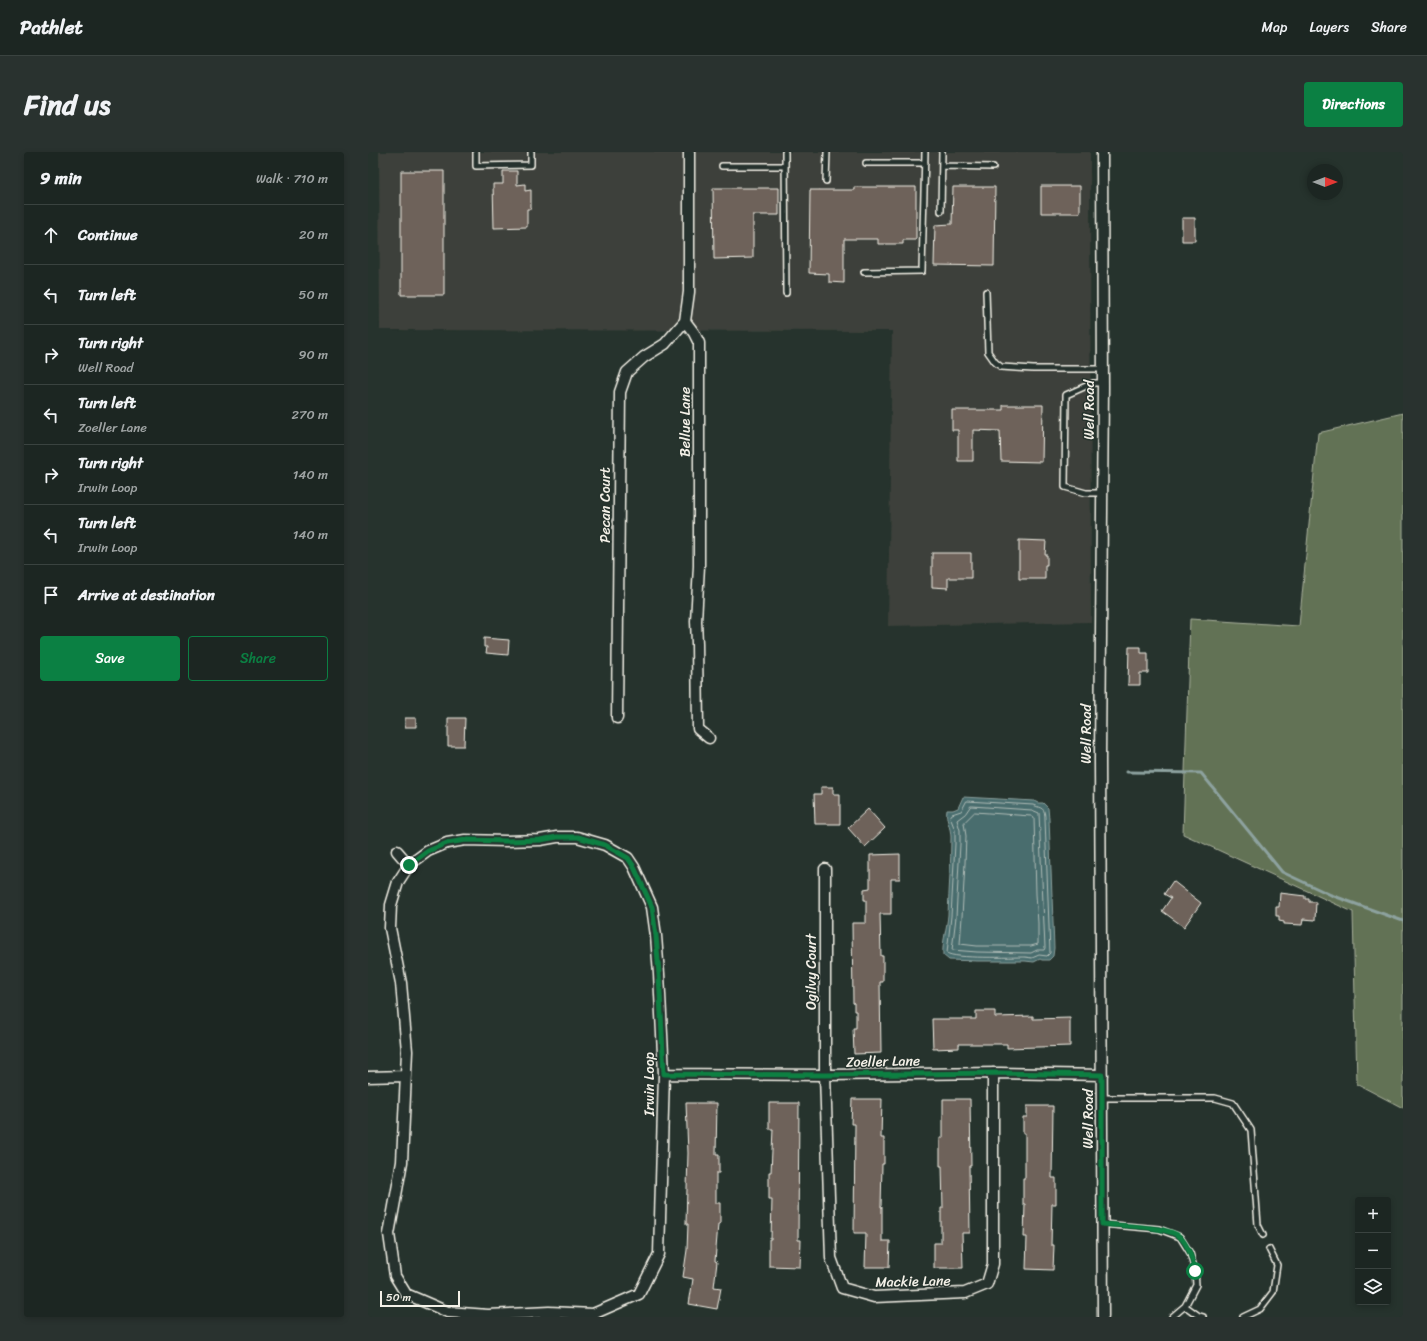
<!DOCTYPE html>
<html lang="en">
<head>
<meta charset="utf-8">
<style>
  body { margin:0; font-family:Sriracha,sans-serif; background:#29322f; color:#f1f3f6 }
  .controls { position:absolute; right:12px; bottom:12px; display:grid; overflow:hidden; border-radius:4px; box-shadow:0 2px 6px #0003 }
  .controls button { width:36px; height:36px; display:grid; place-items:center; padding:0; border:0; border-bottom:1px solid #3a4340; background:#1c2622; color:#f1f3f6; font:20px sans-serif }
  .compass { position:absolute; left:939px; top:12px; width:36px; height:36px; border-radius:50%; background:#1c2622; box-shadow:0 2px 6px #0003; rotate:90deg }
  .scale { position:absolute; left:12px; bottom:10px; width:80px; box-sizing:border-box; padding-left:4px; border:2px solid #f4f1e8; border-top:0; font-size:11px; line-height:14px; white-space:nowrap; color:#f4f1e8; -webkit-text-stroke:3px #26332d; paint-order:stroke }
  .stop { position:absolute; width:12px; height:12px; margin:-9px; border:3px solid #0b8043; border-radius:50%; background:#fff }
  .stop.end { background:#0b8043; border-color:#fff; box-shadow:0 1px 4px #0008 }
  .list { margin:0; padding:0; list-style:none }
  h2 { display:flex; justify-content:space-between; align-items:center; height:52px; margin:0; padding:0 16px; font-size:17px }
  h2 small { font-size:13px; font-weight:400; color:#a0a5a5 }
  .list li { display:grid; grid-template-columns:26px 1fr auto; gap:12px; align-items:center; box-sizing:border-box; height:60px; padding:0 16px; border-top:1px solid #3a4340 }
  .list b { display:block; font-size:15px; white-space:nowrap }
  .list p { margin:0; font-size:13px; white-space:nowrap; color:#a0a5a5 }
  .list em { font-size:13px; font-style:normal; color:#a0a5a5 }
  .actions { display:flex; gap:8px; padding:12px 16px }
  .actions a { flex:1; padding:9px 0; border:1px solid #0b8043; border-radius:4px; text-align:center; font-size:14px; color:#0b8043 }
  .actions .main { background:#0b8043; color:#fff }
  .icon { flex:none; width:22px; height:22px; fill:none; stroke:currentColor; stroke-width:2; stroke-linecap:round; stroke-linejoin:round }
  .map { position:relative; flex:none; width:1035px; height:1165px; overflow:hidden; border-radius:4px }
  header { display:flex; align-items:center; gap:24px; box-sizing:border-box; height:56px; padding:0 20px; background:#1c2622; border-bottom:1px solid #3a4340 }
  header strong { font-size:19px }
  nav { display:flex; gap:22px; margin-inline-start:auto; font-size:14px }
  .intro { display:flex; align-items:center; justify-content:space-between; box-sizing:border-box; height:96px; padding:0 24px }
  h1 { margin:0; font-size:28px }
  .button { padding:10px 18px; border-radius:4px; background:#0b8043; color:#fff; font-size:14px; font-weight:700 }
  main { display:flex; gap:24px; padding:0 24px }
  aside { flex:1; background:#1c2622; border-radius:4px; box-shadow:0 2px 6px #0003 }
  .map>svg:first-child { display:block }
  .built { fill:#3c413a }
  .green { fill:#627254; stroke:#abb29e }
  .water { fill:#496d6e; stroke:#8da29f }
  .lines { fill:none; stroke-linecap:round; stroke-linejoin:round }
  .shore { stroke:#b0bcb7; stroke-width:1 }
  .stream { stroke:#8da29f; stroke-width:3 }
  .building { fill:#6e625a; stroke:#f4f1e8 }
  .service-casing { stroke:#f4f1e8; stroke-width:8 }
  .minor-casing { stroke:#f4f1e8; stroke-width:13 }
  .service { stroke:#26332d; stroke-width:5 }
  .minor { stroke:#26332d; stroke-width:10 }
  .route { stroke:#0b8043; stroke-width:5 }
  .labels { text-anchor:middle; stroke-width:3; stroke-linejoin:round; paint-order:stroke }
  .street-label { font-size:14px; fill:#f4f1e8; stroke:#26332d }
</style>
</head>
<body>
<header>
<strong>Pathlet</strong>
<nav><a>Map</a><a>Layers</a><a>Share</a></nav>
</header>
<div class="intro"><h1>Find us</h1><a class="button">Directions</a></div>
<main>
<aside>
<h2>9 min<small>Walk · 710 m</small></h2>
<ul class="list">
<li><svg class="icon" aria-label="ahead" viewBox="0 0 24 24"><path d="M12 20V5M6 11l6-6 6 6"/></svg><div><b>Continue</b></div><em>20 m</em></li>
<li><svg class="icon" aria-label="left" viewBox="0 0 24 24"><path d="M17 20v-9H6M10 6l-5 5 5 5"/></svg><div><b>Turn left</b></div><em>50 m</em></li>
<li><svg class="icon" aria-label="right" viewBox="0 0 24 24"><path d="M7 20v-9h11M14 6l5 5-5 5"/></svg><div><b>Turn right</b><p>Well Road</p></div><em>90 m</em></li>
<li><svg class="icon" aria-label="left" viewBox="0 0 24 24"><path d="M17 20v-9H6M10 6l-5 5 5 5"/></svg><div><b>Turn left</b><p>Zoeller Lane</p></div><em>270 m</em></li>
<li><svg class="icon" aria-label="right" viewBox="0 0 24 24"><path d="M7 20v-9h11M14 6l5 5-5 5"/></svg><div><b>Turn right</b><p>Irwin Loop</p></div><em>140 m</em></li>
<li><svg class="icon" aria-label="left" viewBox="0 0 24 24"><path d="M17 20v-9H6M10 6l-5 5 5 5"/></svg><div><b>Turn left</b><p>Irwin Loop</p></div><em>140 m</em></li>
<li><svg class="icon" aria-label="arrive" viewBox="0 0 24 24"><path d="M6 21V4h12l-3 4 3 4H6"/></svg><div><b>Arrive at destination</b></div></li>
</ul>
<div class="actions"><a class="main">Save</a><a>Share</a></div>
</aside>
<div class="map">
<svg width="1035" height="1165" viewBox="0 0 1035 1165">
  <rect width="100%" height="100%" fill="#26332d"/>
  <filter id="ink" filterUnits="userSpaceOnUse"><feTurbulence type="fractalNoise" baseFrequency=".025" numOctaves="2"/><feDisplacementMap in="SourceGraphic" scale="8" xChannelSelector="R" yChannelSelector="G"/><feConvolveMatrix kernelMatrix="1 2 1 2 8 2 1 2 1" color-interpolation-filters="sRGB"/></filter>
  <g filter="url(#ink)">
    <path class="built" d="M11 0H722L723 470 520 474 524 179 12 178Z"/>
    <path class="green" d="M1035 261V956L989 932 985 760 815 682 822 467 931 474 950 281Z"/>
    <path class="water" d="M595 645 666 649 670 651H675L680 656 681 667 686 796 685 804 681 808H674L672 807 666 810 657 809H609L581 808 575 803C574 790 579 776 580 763 581 737 583 711 583 685 583 675 577 667 579 658H585L590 656Z"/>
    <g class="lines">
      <path class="shore" d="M599 649 665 653C674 657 677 655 677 667L682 801 679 804 671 803 664 806 657 805C644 805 586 807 579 801L583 764 587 692V678L582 665 584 662 593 659Z
        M603 654 664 658 671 661 677 796 676 798H669L663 801 609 800 584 798 588 765 592 692V678L589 668 597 662Z
        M607 660 663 664 666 666 668 742 670 771V792L663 794H609L592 792 594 765 597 711 598 684 596 671Z"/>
      <path class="stream" d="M759 620 833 621 914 720 963 743 1035 769"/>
    </g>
    <path class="building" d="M33 19H76V143H33Z
      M135 19H149V33L157 32V39L163 38V57H159V75L126 76 125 32H135Z
      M673 34H712V61H673Z
      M486 35H548V88H535V92H510V87H476V131L461 130V122L441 121 442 38H486Z
      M585 35H627L626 114 566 113 567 73 584 72Z
      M345 36H411V63H385V106L346 107Z
      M814 66H827V89H814Z
      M635 253H675L674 310 633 309 632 279 605 278V309H590V278H584V258H635Z
      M651 388 678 389 677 403H679V413H677V427H651Z
      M564 401H603V426H580V436L564 435Z
      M116 486 141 488 140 503 118 501 119 495H116Z
      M761 495H773V501H780V521H772V533H760Z
      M37 566H48V575H37Z
      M80 566H97L96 594H80Z
      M453 635H465V642H472V672H447L446 642H453Z
      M500 657 517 676 497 695 480 676Z
      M532 702V727H523V762H512L513 804H515V830H512L513 901 486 902 485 876H488V859H486V851H485L484 771H498V748H496V737L502 736V703Z
      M805 729 833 751 816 775 794 759 803 746 796 742Z
      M912 741 937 744V747H941V750H948L947 768 935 767 934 773 916 772V770L911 769V764H908V755H911Z
      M608 859H627V865L665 864V867L702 866V894L639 896V892H591V896L565 897 564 867H608Z
      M484 947H514L513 986H516V1012H514L513 1055H514V1089H522L521 1115H497L498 1081H486L487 972H483Z
      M575 947H602L603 1014H601L602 1081H594L595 1116H566V1091H573V1056H575L574 1014H572V986H575Z
      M318 951H349L348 1002H351V1021H348V1051H352V1072H350L347 1109 349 1110 346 1135 353 1136 349 1157 321 1152 325 1127 315 1125 319 1098 320 1072H318L320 1001Z
      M401 951H431L430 1088H433L432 1115 401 1114V1087H403L404 1047H401V1020H403L405 977H401Z
      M659 954H685L684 1026H688V1052H684L683 1093H686L685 1118 658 1117 659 1085H656L657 1052H655V1026H657V981H655V965H659Z"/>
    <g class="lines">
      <defs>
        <path id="service" d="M108 0V14L163 13V0
          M417 0 418 141
          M498 11H557
          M354 14H417
          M574 14 625 15
          M458 29 459 0
          M573 59 574 0
          M496 120 554 119 557 0
          M618 140 620 200 627 210 633 215 665 217H735
          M734 341H718L697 335 698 243 725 231H735
          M734 946H847L865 951 883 978 890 1073 895 1083
          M734 1072 791 1077 812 1085 822 1101 827 1119 828 1133 817 1154 804 1165
          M817 1154 831 1164 835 1165
          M875 1165 892 1157 905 1140 909 1113 901 1097"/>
        <path id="minor" d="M321 0V140L317 169 326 181 331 191V414L328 469 329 491 330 577 341 586
          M734 0 735 235 732 608 735 1165
          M249 566 252 240 259 220 276 205 297 192 317 169
          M189 685H209L237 693 260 706 266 715 284 755 288 784 291 822 296 922 291 1102 271 1142 225 1162 181 1160 120 1163 80 1160 38 1142 27 1124 21 1082 34 1010 39 899 33 831 22 776 23 753 30 730 41 713 60 699 79 691 97 688 138 689 172 688Z
          M29 699 41 713
          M457 717V923L463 1106 474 1136 506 1145 597 1141 619 1132 625 1112V921
          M296 922 457 923 632 921 734 923
          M0 925 38 924"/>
      </defs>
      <use href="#service" class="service-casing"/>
      <use href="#minor" class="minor-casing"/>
      <use href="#service" class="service"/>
      <use href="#minor" class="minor"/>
    </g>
  </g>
  <g class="lines" filter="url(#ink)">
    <path class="route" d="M41 713 60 699 79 691 98 688 138 689 172 688 189 685H210L237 693 260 706 266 715 284 755 288 784 291 822 296 922 457 923 632 921 734 923V1072C751 1074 801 1074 812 1085 821 1094 824 1107 827 1119"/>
  </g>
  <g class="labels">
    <g class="street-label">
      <text transform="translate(721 258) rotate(-90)" y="5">Well Road</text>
      <text transform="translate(317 270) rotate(-90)" y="5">Bellue Lane</text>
      <text transform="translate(237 353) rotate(-90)" y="5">Pecan Court</text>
      <text transform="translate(718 582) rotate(-90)" y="5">Well Road</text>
      <text transform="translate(443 820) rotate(-90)" y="5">Ogilvy Court</text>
      <text transform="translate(515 909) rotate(-1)" y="5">Zoeller Lane</text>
      <text transform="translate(281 932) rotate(-90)" y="5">Irwin Loop</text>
      <text transform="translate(720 967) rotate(-90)" y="5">Well Road</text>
      <text transform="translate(545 1129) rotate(-1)" y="5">Mackie Lane</text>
    </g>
  </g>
</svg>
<div class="controls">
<button>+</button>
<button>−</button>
<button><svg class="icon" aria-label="layers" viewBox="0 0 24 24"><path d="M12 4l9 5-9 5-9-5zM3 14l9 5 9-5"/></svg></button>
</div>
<svg class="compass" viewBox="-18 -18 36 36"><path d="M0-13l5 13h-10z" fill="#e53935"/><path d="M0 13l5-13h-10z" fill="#a0a5a5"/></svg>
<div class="scale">50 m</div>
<div class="stop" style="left:827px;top:1119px"></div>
<div class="stop end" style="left:41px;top:713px"></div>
</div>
</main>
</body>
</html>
